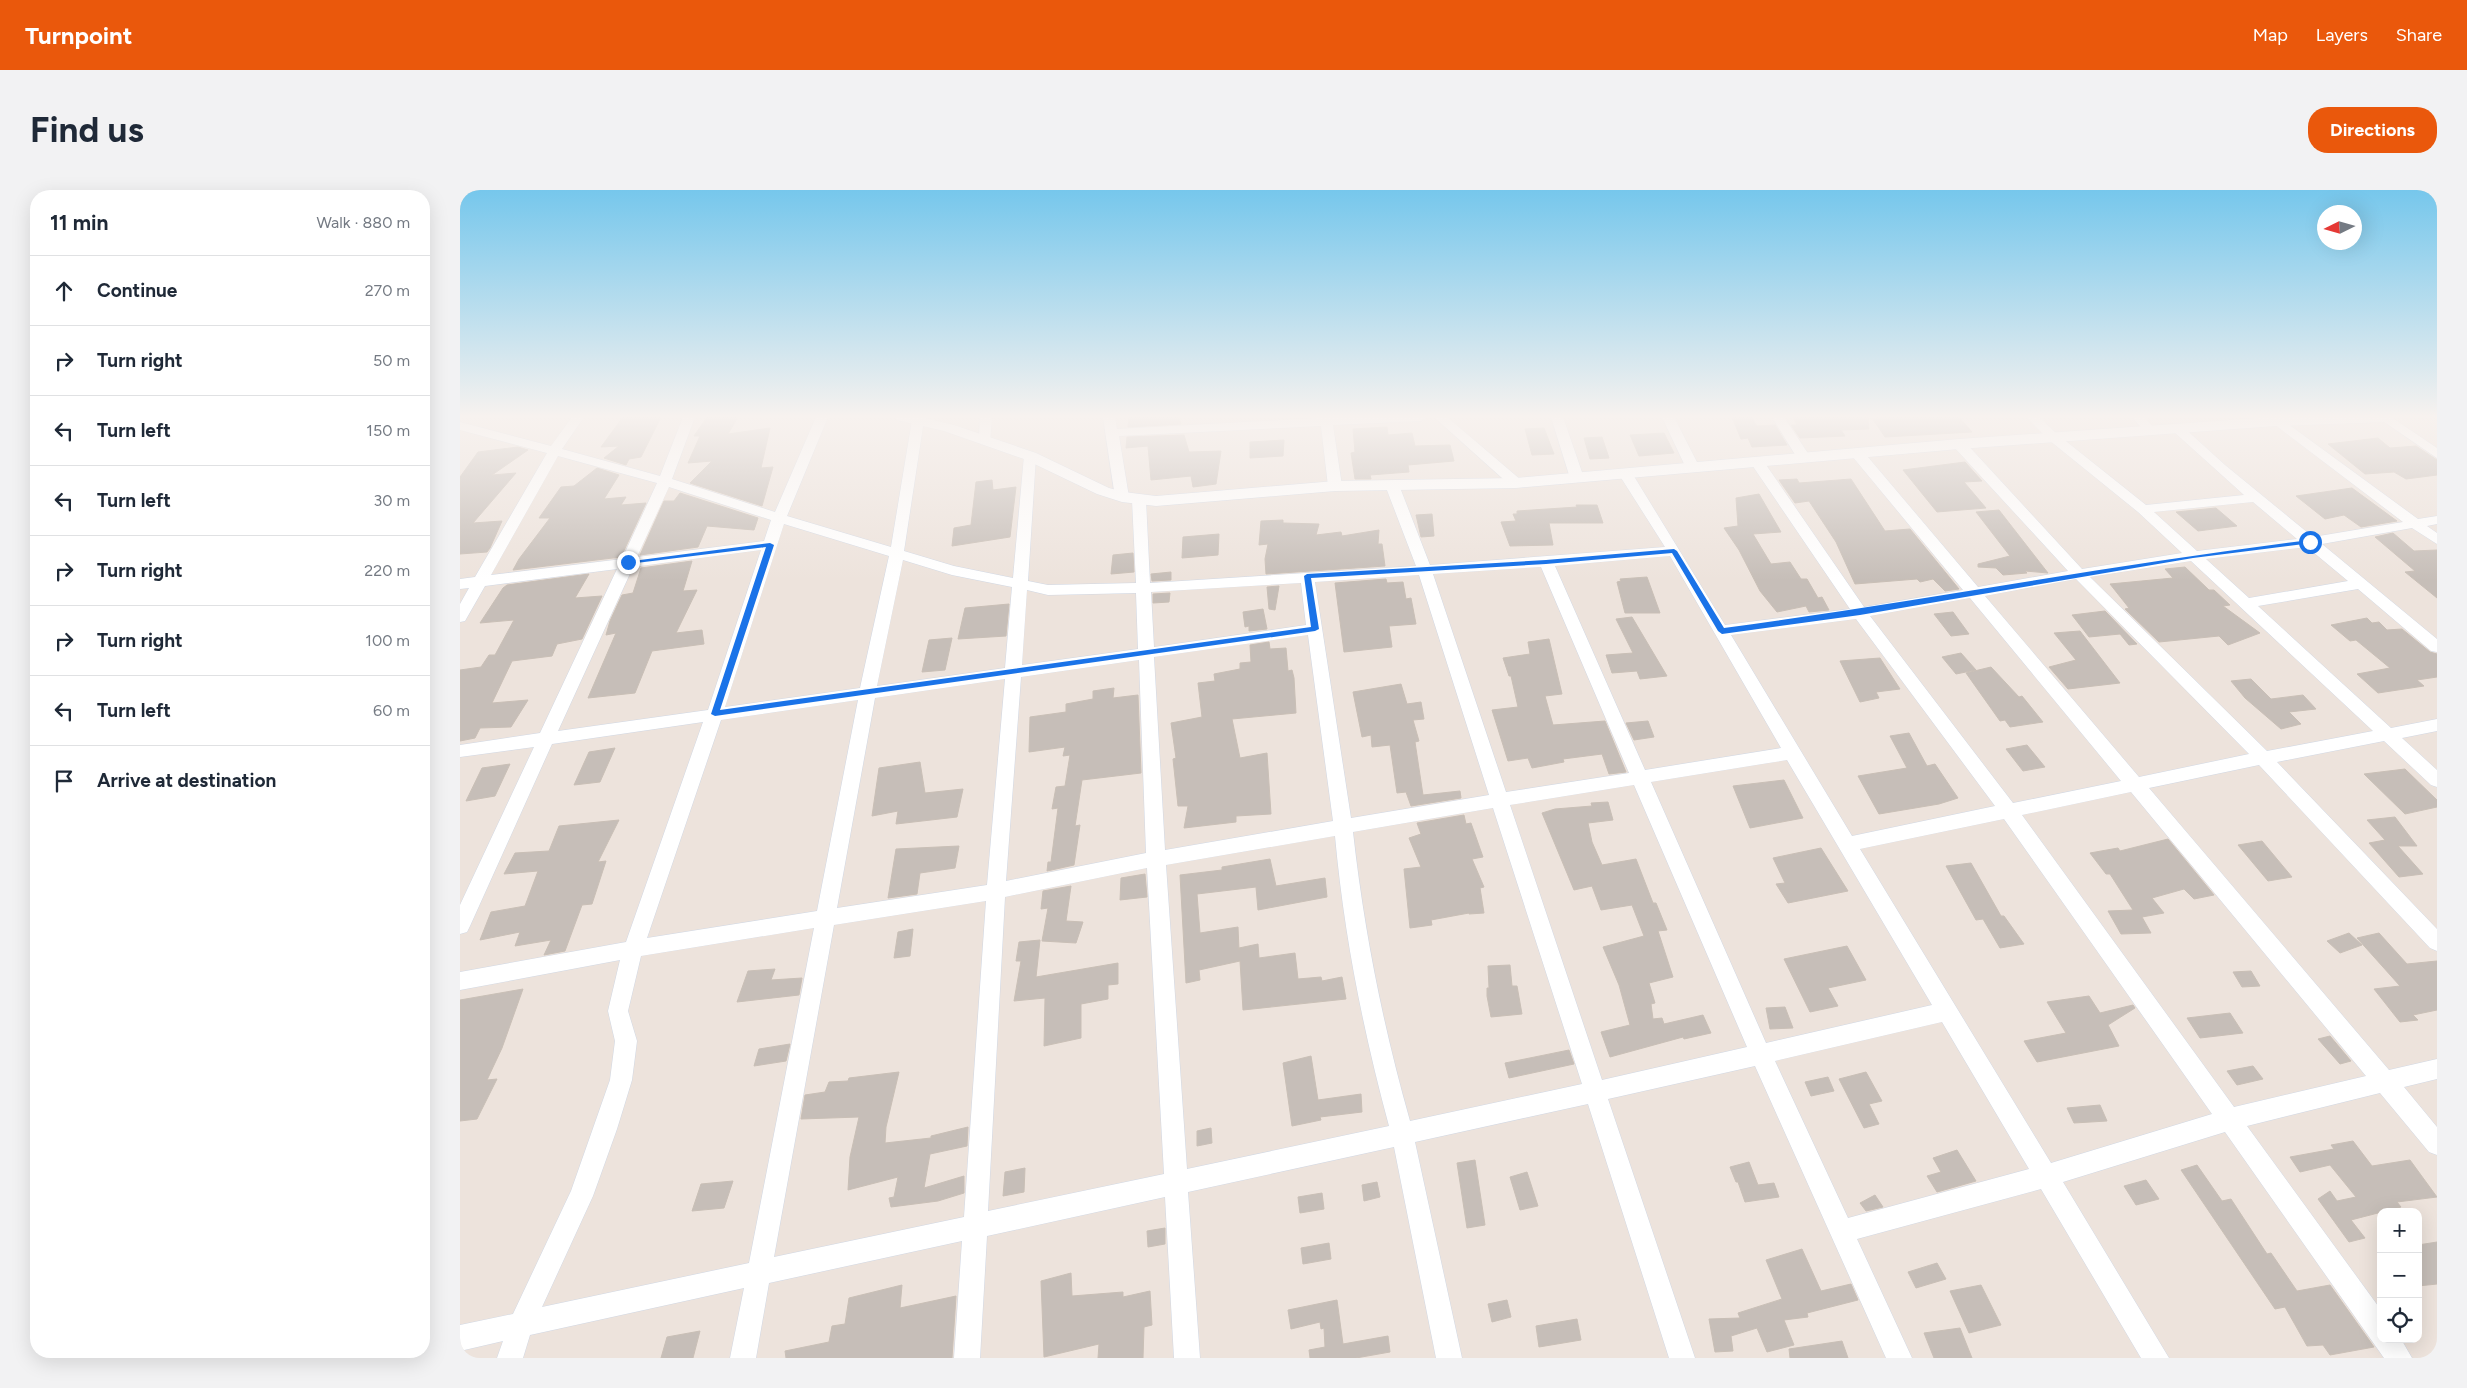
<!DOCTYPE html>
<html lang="en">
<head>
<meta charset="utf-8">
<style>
  body { margin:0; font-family:Figtree,sans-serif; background:#f2f2f3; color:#1f2937 }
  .controls { position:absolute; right:15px; bottom:15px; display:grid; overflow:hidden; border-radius:10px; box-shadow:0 5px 20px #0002 }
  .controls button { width:45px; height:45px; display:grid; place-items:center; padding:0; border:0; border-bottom:1px solid #e0e1e3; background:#fff; color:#1f2937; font:25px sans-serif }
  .compass { position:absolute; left:1857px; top:15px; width:45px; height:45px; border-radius:50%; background:#fff; box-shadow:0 5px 20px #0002; rotate:265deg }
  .stop { position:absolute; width:15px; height:15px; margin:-11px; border:4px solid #1a73e8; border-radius:50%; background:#fff }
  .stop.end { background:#1a73e8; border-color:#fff; box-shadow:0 1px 5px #0008 }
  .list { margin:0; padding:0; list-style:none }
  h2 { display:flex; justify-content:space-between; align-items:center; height:65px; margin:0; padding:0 20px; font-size:21px }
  h2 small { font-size:16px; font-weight:400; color:#747a83 }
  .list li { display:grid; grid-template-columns:32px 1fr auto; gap:15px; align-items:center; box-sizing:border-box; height:70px; padding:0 20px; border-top:1px solid #e0e1e3 }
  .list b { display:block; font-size:19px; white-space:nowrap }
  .list em { font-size:16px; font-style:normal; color:#747a83 }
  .icon { flex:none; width:28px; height:28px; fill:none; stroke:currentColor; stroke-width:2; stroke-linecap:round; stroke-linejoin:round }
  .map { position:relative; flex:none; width:1977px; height:1168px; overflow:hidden; border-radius:20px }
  header { display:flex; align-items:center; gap:30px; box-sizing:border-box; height:70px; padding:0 25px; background:#ea580c; color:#fff }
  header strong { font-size:24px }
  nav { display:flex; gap:28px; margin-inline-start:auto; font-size:18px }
  .intro { display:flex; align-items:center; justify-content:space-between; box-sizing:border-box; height:120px; padding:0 30px }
  h1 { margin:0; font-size:35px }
  .button { padding:12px 22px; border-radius:20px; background:#ea580c; color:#fff; font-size:18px; font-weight:700 }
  main { display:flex; gap:30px; padding:0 30px }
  aside { flex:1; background:#fff; border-radius:20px; box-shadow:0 5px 20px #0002 }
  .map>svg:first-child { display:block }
  .building { fill:#c6beb8; stroke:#c9bfb6 }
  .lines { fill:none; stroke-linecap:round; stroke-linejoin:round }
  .minor-casing { stroke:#d1d8e4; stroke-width:1 }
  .tertiary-casing { stroke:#d1d8e4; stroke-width:1 }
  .minor { fill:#fff; fill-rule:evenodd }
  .tertiary { fill:#fff; fill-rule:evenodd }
  .route { fill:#1a73e8 }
</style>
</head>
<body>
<header>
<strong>Turnpoint</strong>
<nav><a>Map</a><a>Layers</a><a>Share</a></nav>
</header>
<div class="intro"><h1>Find us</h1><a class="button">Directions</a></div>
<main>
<aside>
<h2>11 min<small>Walk · 880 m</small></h2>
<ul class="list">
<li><svg class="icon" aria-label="ahead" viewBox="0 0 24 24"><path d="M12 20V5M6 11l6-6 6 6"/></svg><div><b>Continue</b></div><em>270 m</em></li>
<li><svg class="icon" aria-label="right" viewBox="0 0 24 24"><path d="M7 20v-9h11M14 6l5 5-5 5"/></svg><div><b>Turn right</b></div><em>50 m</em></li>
<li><svg class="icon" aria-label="left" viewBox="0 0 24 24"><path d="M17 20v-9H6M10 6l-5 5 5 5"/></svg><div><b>Turn left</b></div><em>150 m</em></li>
<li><svg class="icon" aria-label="left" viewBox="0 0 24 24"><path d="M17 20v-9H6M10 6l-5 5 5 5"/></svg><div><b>Turn left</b></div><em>30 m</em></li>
<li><svg class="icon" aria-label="right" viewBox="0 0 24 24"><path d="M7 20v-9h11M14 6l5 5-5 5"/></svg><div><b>Turn right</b></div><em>220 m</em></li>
<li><svg class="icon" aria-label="right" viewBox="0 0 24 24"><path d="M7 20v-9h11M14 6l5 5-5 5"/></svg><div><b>Turn right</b></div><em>100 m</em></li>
<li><svg class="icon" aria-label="left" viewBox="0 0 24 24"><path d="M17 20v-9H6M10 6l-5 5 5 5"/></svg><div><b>Turn left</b></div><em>60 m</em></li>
<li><svg class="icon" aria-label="arrive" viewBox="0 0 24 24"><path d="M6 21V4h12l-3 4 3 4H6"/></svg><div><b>Arrive at destination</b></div></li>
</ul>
</aside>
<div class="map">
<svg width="1977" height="1168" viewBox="0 0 1977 1168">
  <rect width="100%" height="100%" fill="#ede3dc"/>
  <path class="building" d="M163 227H201L181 267 169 269 166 275 144 268 159 256 141 257Z
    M247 227H278L268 244 310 238 301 278 313 277 302 316 230 293 252 271 228 273 240 246H234Z
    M669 227H719L721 234 668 237Z
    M1272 227H1291L1297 236 1315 235 1327 255 1292 257 1288 248 1281 249Z
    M1333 227H1408L1409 239 1381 240 1385 246 1340 248 1331 235H1337Z
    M1429 227H1499L1512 242 1425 247 1412 228Z
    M927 237 928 245 952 243 955 256 990 255 994 271 948 275 949 282 910 285 911 289H895L891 263 895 262 893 239Z
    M1084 238 1094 264 1072 265 1065 239Z
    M1204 243 1214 263 1179 266 1170 245Z
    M724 245 729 262 761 261 756 294 733 297 731 286 691 290 688 256 666 258 667 247Z
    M1142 247 1149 268 1130 269 1124 248Z
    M1918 248 1930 258 1956 256 1977 270V285L1946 289 1934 282 1905 284 1868 254Z
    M824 250 823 266 790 268V252Z
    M58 257 68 260 32 285 56 283 13 333 42 331 30 358 27 362 0 364V287L18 262Z
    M1505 272 1522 291 1504 292 1526 318 1477 322 1443 280Z
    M137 278 159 285 144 309 166 307 161 315 186 313 161 367 53 380 59 369 90 328H79L101 297 114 296Z
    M1337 289 1339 293 1391 289 1425 341 1450 339 1499 399 1485 401 1473 389 1460 392 1457 389 1395 394 1376 352 1349 311 1335 313 1319 290Z
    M532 290 533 300 556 297 550 347 492 356 494 338 511 335 516 292Z
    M1892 298 1937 331 1901 337 1884 325 1865 329 1836 306Z
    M220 303 298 328 294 340 247 336 238 357 180 365 204 311H214Z
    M1299 304 1321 342 1293 344 1311 374 1330 372 1341 389H1347L1358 408 1362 407 1369 420 1349 422 1346 416 1317 422 1300 401 1279 360 1264 338 1278 336 1276 308Z
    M1116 315H1137L1143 333H1089L1093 355 1050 356 1041 332 1056 331 1053 324H1057V321L1117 317Z
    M1756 318 1777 336 1738 341 1716 322Z
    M1539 320 1588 383 1565 381 1567 383 1543 385 1536 378 1518 377V374L1550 366 1516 322Z
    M972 324 974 346 961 347 956 325Z
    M823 330V333L859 334 856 345 881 342 882 346 919 340 918 354H922L925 376 806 384 805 369 808 354 799 355 801 331Z
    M1933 343 1954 361 1977 360V408L1945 382 1955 381 1915 347Z
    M759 344 758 365 722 368 723 347Z
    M673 363 674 382 651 384 653 365Z
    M232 371 223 401 237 400 216 443 242 440 244 454 192 461 175 503 128 508 156 443 146 445 150 431 162 405 173 403 181 378Z
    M1725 377 1749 400H1754L1770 415 1763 416 1800 443 1768 455 1759 446 1699 452 1665 419 1669 418 1650 394 1713 388 1705 379Z
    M711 382V390L692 391 691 384Z
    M129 384 115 408 142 406 122 449 97 454 92 466 52 471 32 513 68 510 51 537 20 538 15 548 0 551V480L21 477 29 465H35L54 430 20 433 43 398 47 395Z
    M1187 387 1200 423H1165L1157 392 1161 391 1160 389Z
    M926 389 927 393 943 392 946 409 951 408 956 434 929 436 932 457 884 462 875 393Z
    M819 396 815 420 809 419 807 397Z
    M710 403 709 412 693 413V404Z
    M549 414 546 446 498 449 505 418Z
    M803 419 807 439 789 441V436L785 437 783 422Z
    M1645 421 1677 454 1669 455 1660 444 1629 447 1612 425Z
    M1493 422 1509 444 1491 446 1474 424Z
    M1172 427 1207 486 1180 489 1177 481 1152 483 1146 465 1173 463 1156 429Z
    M1907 428 1912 433 1919 432 1927 440 1942 439 1970 462 1977 464V487L1957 490 1964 496 1918 503 1897 484 1930 478 1896 450 1890 451 1871 435Z
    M1620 441 1660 493 1608 499 1589 477 1616 470 1594 443Z
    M492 448 485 480 462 482 469 450Z
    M1089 449 1102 504 1085 506 1093 535 1145 531 1166 582 1149 584 1142 564 1103 569 1104 572 1072 578 1068 568 1048 571 1032 520 1058 517 1051 486H1049L1043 468 1070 464 1068 452Z
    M809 452 810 459 826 458 828 481 832 480 834 488 836 523 772 529 780 568 807 563 811 624 776 626V632L724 638 728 616H718L713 569 716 568 711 533 742 527 738 493 755 491 754 484 780 479V473L791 472 790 455Z
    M1501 463 1516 480 1496 484 1482 467Z
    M1420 468 1440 499 1416 502 1419 508 1400 512 1380 471Z
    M1531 477 1559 507 1562 506 1583 532 1550 537 1545 530 1540 531 1506 483Z
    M1791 489 1811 509 1843 505 1856 519 1829 522 1841 534 1821 539 1785 508 1771 491Z
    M941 494 947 514 961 512 964 529 953 530 959 551 955 552 963 605 1000 601 1001 608 951 616 946 602 937 603 930 555 912 557 911 545 902 547 893 502Z
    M654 498 653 508 678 505 681 583 622 590 615 636 620 635 614 675 587 681 588 672H591L598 618 592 619 596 597 605 596 610 565 603 566 605 557 569 562 570 527 606 522V514L633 509V501Z
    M1188 531 1194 547 1174 550 1166 533Z
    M1449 543 1467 576 1475 574 1498 608 1479 614 1419 624 1398 586 1447 578 1430 546Z
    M1567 555 1585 577 1563 581 1546 559Z
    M155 558 140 592 114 595 129 562Z
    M460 572 465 603 503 599 497 627 436 634 438 621 412 626 419 578Z
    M50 574 35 606 6 611 22 578Z
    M1945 579 1977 610V617L1945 624 1904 584Z
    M1324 590 1343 628 1290 638 1273 596Z
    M1148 612 1153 630 1128 633 1132 652 1142 675 1176 669 1193 713H1196L1207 740 1198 741 1213 787 1189 793 1195 813 1191 814 1193 829 1202 828 1204 834 1243 825 1251 843 1224 849 1223 847 1150 867 1141 842 1170 835 1159 795 1143 757 1184 746 1172 715 1141 720 1132 696 1114 700 1082 623 1095 619 1132 616 1131 613Z
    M1004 625 1006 634 1011 633 1023 667 1012 669 1024 697 1020 698 1024 723 1009 724V723L971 730 972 735 950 738 944 679 961 677 949 648 961 644 957 633Z
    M1935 627 1957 656H1938L1963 684 1939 687 1909 653 1925 650 1907 630Z
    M159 630 138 672 146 671 132 714 122 715 105 761 84 765 91 750 55 756 60 742 20 750 31 722 65 716 78 681 44 684 55 663 89 661 99 636Z
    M1708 649 1754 705 1734 709 1724 699 1692 708 1704 723 1682 727 1691 743 1661 744 1648 721 1673 720 1650 684H1646L1630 663 1658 658 1660 661Z
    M1802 651 1832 687 1808 691 1778 655Z
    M499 656 495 678 460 683 457 704 428 708 436 659Z
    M1361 658 1388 701 1328 713 1316 694 1325 693 1313 668Z
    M810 669 816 696 865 688 867 707 798 720 796 697 737 704 740 743 778 737 779 760V758L798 754 799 768 835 763 838 789 861 787 862 791 882 787 886 809 783 820 780 771 739 780 740 790 726 793 720 685 762 680V677Z
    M1511 673 1541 726H1544L1564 754 1540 758 1523 729 1516 730 1486 676Z
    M685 684 687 707 660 710 661 688Z
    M611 696 606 731 623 732 616 753 582 751 588 718 581 719 583 701Z
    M453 739 450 766 434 768 438 742Z
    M1889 743 1902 755 1880 763 1867 751Z
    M1919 743 1947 774 1977 771V820L1953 825 1958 830 1940 832 1914 799 1940 796 1897 748Z
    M580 750 576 787 658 773V794L648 795V809L621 814V848L584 856 585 808 554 811 561 771H556L559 752Z
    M1387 756 1406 790 1368 798 1378 816 1350 822 1324 769Z
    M1050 775 1052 796H1057L1062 824 1031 827 1027 806V798H1029L1028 776Z
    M315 779 311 790 342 788 339 805 277 812 288 781Z
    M1791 781 1800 796 1782 797 1773 782Z
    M63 799 42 858 27 890 37 889 17 929 0 931V810Z
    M1629 806 1640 823 1673 815 1675 818 1648 835 1659 856 1577 872 1564 851 1606 843 1587 812Z
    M1325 817 1333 838 1310 839 1306 818Z
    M1770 823 1783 843 1740 848 1727 828Z
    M1870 846 1891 871 1880 874 1858 849Z
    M330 854 326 871 294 876 299 859Z
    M1109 860 1114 874 1049 888 1045 873Z
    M851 866 858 910 901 904 902 922 860 927 861 930 832 936 823 873Z
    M1793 876 1803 889 1777 895 1767 881Z
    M439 882 426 937 425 953 471 948V946L508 937 507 956 470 964 464 998 504 986V1003L478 1011 431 1017 429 1008 434 1007 438 987 388 1000 390 967 399 927 341 929 345 905 365 902 369 892 388 891 389 888Z
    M1406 882 1422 911 1409 914 1419 934 1404 938 1379 889Z
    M1368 887 1374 901 1351 906 1345 892Z
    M1640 915 1647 931 1614 933 1607 918Z
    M751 938 752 953 737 956V941Z
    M1893 951 1912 976 1950 970 1977 1007 1937 1012 1941 1017 1891 1030 1905 1048 1889 1052 1858 1009 1870 1001 1877 1011 1896 1007 1870 975 1840 982 1830 967 1874 959 1871 955Z
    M1497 960 1516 991 1477 1002 1467 986 1481 982 1473 968Z
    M1015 970 1025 1035 1007 1038 997 973Z
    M1289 972 1298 995 1314 993 1319 1007 1285 1012 1278 992H1276L1270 977Z
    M1737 975 1762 1011 1771 1009 1807 1064 1811 1063 1837 1101 1870 1095 1914 1157 1870 1165 1863 1155 1847 1156 1825 1117 1815 1119 1721 980Z
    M565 978 564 1002 543 1006 545 982Z
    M1067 982 1078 1016 1060 1020 1050 987Z
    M1686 990 1699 1009 1676 1015 1664 996Z
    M273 991 264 1018 232 1021 241 994Z
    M917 992 920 1007 904 1011 902 995Z
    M862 1003 864 1019 840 1023 838 1007Z
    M1415 1005 1423 1017 1406 1021 1400 1013Z
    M705 1038V1054L688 1057 687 1041Z
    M1977 1052V1094L1958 1096V1055Z
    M869 1053 871 1069 843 1074 841 1058Z
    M1342 1059 1361 1101 1391 1094 1398 1110 1347 1123 1348 1127 1324 1130 1334 1155 1307 1162 1297 1138 1271 1146 1273 1161 1255 1162 1249 1129 1280 1128 1278 1123 1322 1109 1306 1070Z
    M1477 1073 1486 1089 1456 1098 1448 1082Z
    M611 1083 612 1106 663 1102V1107L690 1101 692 1135 684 1137 683 1168H638L639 1154 584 1167 581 1091Z
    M442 1095 440 1118 496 1106 492 1168H326L325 1161 369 1152 372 1136 385 1134 389 1108Z
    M1521 1095 1541 1135 1509 1143 1490 1101Z
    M877 1110 883 1154 928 1146 930 1162 896 1168H850L849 1160 865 1157 864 1138 861 1139 860 1132 831 1139 828 1120Z
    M1047 1110 1051 1127 1032 1132 1028 1114Z
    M1117 1129 1121 1150 1079 1157 1076 1136Z
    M1500 1138 1512 1168H1474L1464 1143Z
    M240 1141 233 1168H201L207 1147Z
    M1382 1151 1388 1168H1330L1329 1159Z"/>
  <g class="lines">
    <defs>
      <path id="minor" d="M112 227H124L102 259 200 286 223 227H235L212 289 315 322 356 227H368L327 326 431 357 452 230 454 227H462L464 230 444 361 494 376 553 388 564 266 570 262 575 263 576 266 568 391 588 395 676 393 672 310 679 306 686 310 690 393 956 376 925 295 932 291 939 295 970 375 1205 357 1158 283 1165 279 1172 283 1265 435 1390 419 1290 272 1297 268 1302 269 1404 417 1503 400 1392 266 1391 263 1397 259 1402 260 1518 397 1608 381 1494 257 1493 254 1494 251H1504L1622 379 1722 363 1678 322 1589 250 1566 227H1579L1597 244 1686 315 1784 305 1713 241 1711 238 1717 234 1721 235 1765 275 1853 347 1943 332 1810 231 1812 228H1820L1958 329 1977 326V334L1967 336 1977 343V354L1952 338 1862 354 1977 449V462L1971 461 1898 399 1798 416 1931 538 1977 529V541L1942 548 1977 580V597L1971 595 1924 551 1817 572 1977 739V761L1970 758 1799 575 1689 598 1929 880 1977 869V889L1944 897 1977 937V965L1969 962 1920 903 1787 936 1921 1120V1149H1941L1952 1168H1924L1765 942 1603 992 1709 1168H1681L1581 999 1397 1049 1452 1168H1426L1295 876 1148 909 1235 1168H1209L1128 914 955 952 1002 1168H976L934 957 728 1002 740 1168H714L705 1007 527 1046 520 1168H494L502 1051 309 1093 296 1168H270L284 1098 70 1145 63 1168H37L43 1151 0 1161V1135L53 1124 111 1001 150 890 155 851 148 821 160 770 0 800V782L166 752 243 532 92 554 10 736 7 742 0 744V715L74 557 0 567V555L80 543 157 379 25 396 5 431 0 432V414L9 398 0 399V389L15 387 87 263 0 240V232L91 256ZM98 266 197 293 162 369 31 385ZM209 297 311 330 304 351 177 367ZM1793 312 1837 349 1737 361 1694 322ZM324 334 429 366 400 498 265 517ZM1847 357 1888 391 1789 408 1746 369ZM301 360 248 520 98 541 173 377ZM1210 366 1321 558 1185 580 1095 376ZM443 370 492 385 552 397 545 478 417 496ZM1731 371 1913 541 1807 561 1630 387ZM1081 377 1169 583 1046 602 973 384ZM959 385 1029 605 891 628 855 392ZM1616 389 1789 564 1679 587 1525 406ZM841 393 846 435 694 457 691 402ZM567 400 588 405 676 403 678 459 562 475ZM1510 408 1661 591 1553 613 1410 426ZM1396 429 1535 616 1392 646 1271 445ZM848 445 873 631 705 660 694 467ZM679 470 686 663 546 691 561 487ZM545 489 527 695 377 718 415 508ZM398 510 357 721 187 748 261 530ZM1327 570 1472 815 1306 853 1191 592ZM1174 595 1287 857 1142 890 1050 615ZM1671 602 1906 886 1774 917 1562 625ZM1033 618 1122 894 950 931C923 836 904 741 893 642ZM1544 629 1752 924 1591 973 1400 659ZM875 646C884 745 903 840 929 936L727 979 706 675ZM687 678 704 984 528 1021 545 707ZM526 711 504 1027 314 1067 374 735ZM354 738 289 1073 82 1117 133 1006 157 939 172 890 177 851 168 821 181 766ZM1482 832 1569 979 1388 1028 1315 871Z
        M520 227H532L530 253 525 254 519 250Z
        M643 227H655L657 239 860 228V227H967L961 231 873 235 882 296 875 300 868 296 861 236 659 246 669 307 662 311 655 307Z
        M974 227H987L1061 290 1063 293 1061 296H1051Z
        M1091 227H1103L1124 288 1122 291H1112L1110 288Z
        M1202 227H1214L1240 278 1238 281H1228L1226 278Z
        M1312 227H1324L1351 268 1349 271H1339Z
        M1672 227H1684L1696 240 1690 244 1686 243Z
        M1917 227H1931L1977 258V268Z"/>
      <path id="tertiary" d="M434 227H460L494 235 576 263 649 298 664 302 696 306 875 291 1056 288 1499 249 1814 227H1932L1924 232 1816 236 1499 259 1056 298 875 301 696 316 662 312 637 304 564 269 484 241 437 230Z"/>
    </defs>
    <use href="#minor" class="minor-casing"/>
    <use href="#tertiary" class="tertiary-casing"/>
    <use href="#minor" class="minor"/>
    <use href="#tertiary" class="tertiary"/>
  </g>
  <linearGradient id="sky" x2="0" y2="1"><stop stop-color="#76c7ec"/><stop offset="0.58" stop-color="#f7f2ef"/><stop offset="1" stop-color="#f7f2ef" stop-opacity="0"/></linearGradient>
  <rect width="1977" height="390" fill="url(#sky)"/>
  <path class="route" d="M1850 350 1852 353 1733 368 1400 425 1262 444 1258 441 1212 363 1086 374 851 388 859 439 855 441 255 526 251 524 306 357 168 374 165 372 310 353 314 355 260 520 851 437 844 386 847 384 1086 370 1214 359 1217 361 1264 438C1460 412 1654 374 1850 350Z"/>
</svg>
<div class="controls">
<button>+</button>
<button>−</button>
<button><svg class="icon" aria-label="locate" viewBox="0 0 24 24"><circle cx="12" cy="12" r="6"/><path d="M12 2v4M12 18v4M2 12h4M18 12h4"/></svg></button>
</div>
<svg class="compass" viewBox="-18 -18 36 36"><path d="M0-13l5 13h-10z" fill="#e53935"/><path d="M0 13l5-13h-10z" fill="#747a83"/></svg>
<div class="stop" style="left:1850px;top:352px"></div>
<div class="stop end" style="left:168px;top:372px"></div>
</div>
</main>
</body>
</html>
